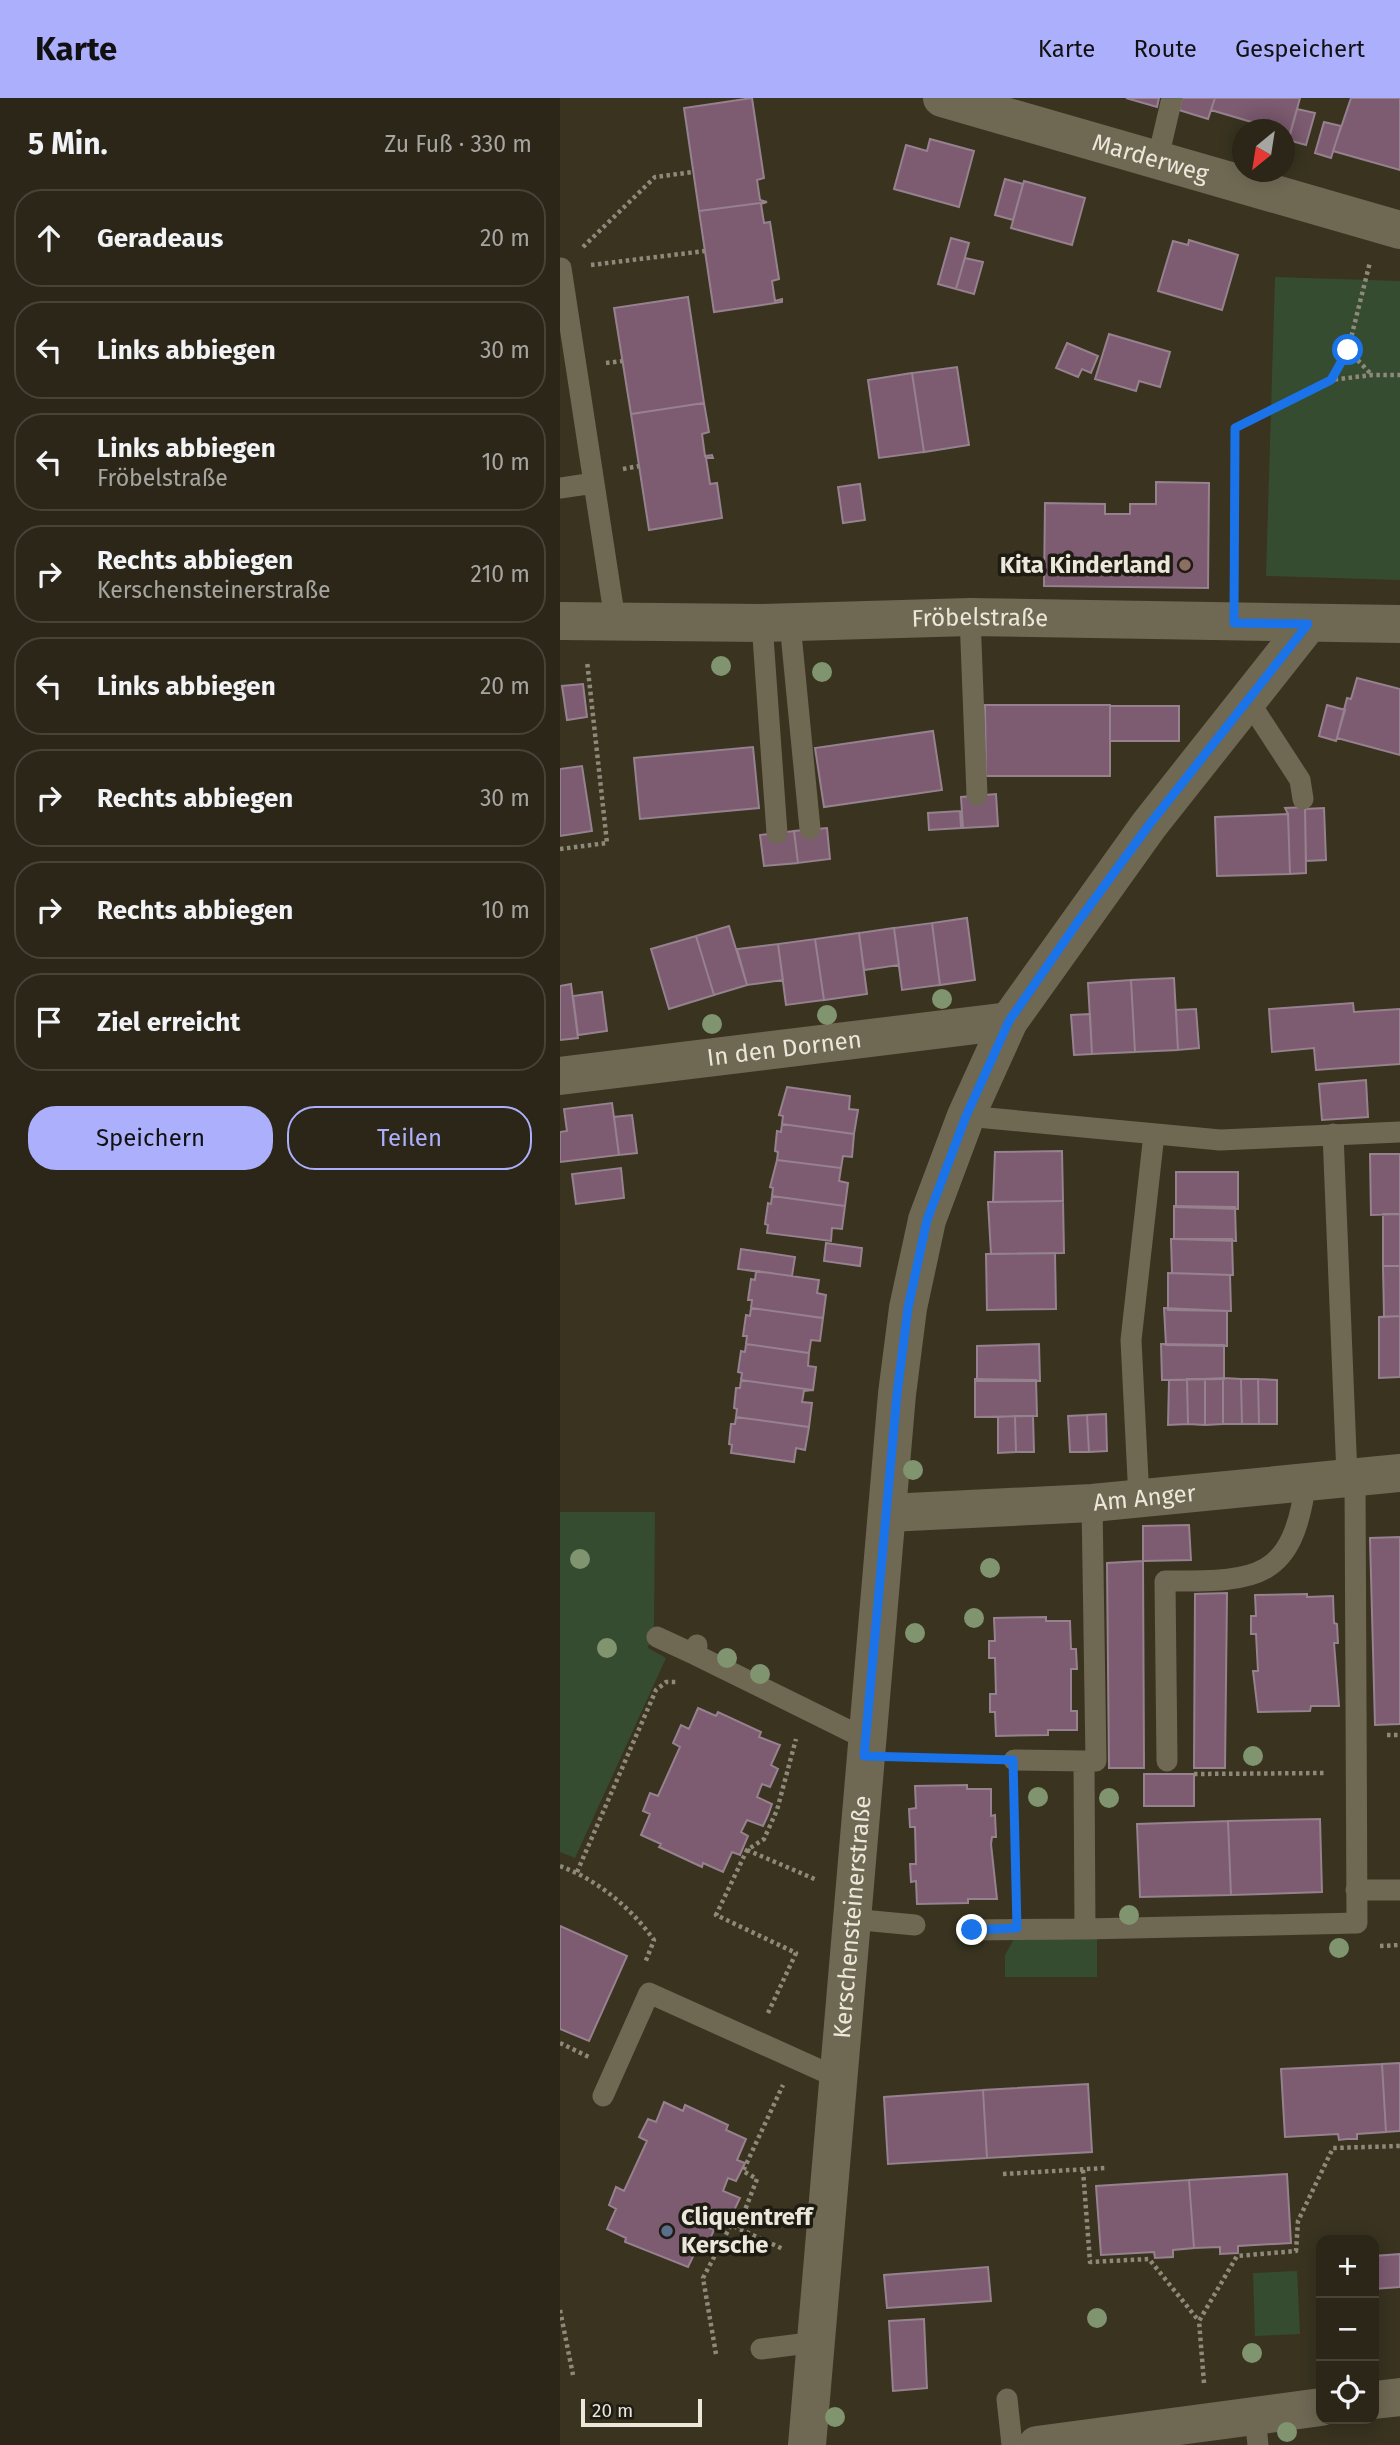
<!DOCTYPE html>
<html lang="de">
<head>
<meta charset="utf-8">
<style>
  body { margin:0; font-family:"Fira Sans",sans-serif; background:#332e21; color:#f1f3f6 }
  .controls { position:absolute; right:21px; bottom:21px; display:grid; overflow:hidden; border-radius:14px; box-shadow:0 4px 18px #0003 }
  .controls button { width:63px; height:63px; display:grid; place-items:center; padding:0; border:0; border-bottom:2px solid #474337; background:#2b2618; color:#f1f3f6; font:35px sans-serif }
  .compass { position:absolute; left:672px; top:21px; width:63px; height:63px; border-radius:50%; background:#2b2618; box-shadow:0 4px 18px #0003; rotate:210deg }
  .scale { position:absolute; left:21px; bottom:18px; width:121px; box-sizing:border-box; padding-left:7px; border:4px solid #ebe7db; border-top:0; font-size:19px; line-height:24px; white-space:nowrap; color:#ebe7db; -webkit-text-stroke:5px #1e1b13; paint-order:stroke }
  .stop { position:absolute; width:21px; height:21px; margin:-16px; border:5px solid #1a73e8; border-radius:50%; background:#fff }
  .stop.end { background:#1a73e8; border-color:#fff; box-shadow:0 2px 7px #0008 }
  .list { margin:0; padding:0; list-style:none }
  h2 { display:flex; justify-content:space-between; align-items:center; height:91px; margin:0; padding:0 28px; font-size:30px }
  h2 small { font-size:23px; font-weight:400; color:#a6a5a2 }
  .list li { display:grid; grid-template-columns:46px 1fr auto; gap:21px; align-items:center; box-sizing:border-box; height:98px; margin:0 14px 14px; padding:0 14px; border:2px solid #474337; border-radius:28px }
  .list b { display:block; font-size:26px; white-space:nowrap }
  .list p { margin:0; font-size:23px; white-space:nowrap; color:#a6a5a2 }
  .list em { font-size:23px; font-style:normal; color:#a6a5a2 }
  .actions { display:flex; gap:14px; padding:21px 28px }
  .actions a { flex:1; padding:16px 0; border:2px solid #acaffb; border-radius:28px; text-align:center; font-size:24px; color:#acaffb }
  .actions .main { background:#acaffb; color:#111 }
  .icon { flex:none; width:38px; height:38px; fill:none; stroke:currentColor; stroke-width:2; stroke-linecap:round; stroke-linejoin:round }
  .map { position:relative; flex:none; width:840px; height:2347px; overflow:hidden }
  header { display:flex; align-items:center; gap:42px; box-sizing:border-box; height:98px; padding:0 35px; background:#acaffb; color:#111 }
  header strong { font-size:33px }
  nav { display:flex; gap:38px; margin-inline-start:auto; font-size:24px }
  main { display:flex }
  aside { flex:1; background:#2b2618 }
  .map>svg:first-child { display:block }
  .green { fill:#364c31 }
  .building { fill:#7d5b71; stroke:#96818e; stroke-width:2 }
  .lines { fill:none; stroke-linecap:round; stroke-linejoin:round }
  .path { stroke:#8e897a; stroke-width:4.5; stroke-dasharray:3.5 3.5; stroke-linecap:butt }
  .service { stroke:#6f6853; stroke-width:21 }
  .minor { stroke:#6f6853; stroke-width:38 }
  .tree { fill:#7f946f }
  .route { stroke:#1a73e8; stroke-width:9 }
  .education-dot { fill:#8d6e63; stroke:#1e1b13; stroke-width:2.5 }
  .service-dot { fill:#5c6f8a; stroke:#1e1b13; stroke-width:2.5 }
  .labels { text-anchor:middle; stroke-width:7; stroke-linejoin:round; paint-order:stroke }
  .street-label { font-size:24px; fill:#ebe7db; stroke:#1e1b13 }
  .poi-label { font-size:24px; font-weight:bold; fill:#ebe7db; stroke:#1e1b13; text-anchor:end }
</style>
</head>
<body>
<header>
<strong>Karte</strong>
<nav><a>Karte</a><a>Route</a><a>Gespeichert</a></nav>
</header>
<main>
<aside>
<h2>5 Min.<small>Zu Fuß · 330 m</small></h2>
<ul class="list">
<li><svg class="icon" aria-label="ahead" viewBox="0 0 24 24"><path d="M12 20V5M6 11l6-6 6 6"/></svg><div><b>Geradeaus</b></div><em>20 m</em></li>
<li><svg class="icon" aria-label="left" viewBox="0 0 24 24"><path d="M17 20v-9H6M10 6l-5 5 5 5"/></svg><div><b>Links abbiegen</b></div><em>30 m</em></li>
<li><svg class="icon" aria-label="left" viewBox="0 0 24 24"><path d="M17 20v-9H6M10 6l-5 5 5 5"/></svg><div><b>Links abbiegen</b><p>Fröbelstraße</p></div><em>10 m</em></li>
<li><svg class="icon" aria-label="right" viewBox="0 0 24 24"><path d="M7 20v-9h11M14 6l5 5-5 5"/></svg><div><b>Rechts abbiegen</b><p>Kerschensteinerstraße</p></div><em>210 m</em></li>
<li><svg class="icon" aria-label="left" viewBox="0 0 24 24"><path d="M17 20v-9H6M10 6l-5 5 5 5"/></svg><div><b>Links abbiegen</b></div><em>20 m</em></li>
<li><svg class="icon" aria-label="right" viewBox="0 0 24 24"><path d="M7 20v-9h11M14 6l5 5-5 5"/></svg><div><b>Rechts abbiegen</b></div><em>30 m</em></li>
<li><svg class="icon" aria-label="right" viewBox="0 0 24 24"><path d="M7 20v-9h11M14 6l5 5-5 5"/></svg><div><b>Rechts abbiegen</b></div><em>10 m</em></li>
<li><svg class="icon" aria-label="arrive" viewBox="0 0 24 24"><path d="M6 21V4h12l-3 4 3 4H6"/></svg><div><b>Ziel erreicht</b></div></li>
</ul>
<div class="actions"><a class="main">Speichern</a><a>Teilen</a></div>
</aside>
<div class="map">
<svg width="840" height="2347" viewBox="0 0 840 2347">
  <rect width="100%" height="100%" fill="#393320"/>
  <path class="green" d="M715 179 840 183V482L706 478Z
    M0 1414H95L94 1528 88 1550 106 1560 15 1760 0 1754Z
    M537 1839V1879H445V1857L454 1841Z
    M737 2173 740 2236 695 2238 693 2175Z"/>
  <path class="building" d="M192 0 204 80 197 82 200 102 207 104 139 113 124 10Z
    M566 0H599L597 9Z
    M622 0H655L648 21 619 12Z
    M655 0H740L729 41 724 39V32H704L705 28 651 12Z
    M791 0H840V72L773 53Z
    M737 11 755 15 746 47 728 42Z
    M764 24 781 28 771 60 755 55Z
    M370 41 414 53 399 109 334 91 346 47 367 53Z
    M445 81 463 86 453 122 435 117Z
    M464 83 525 100 512 147 451 130Z
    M207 104 201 106 204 125 210 124 219 181 212 183 215 203 222 201V204L154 214 139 113Z
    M391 140 409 145 396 191 378 186Z
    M629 142 678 157 662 212 598 193 613 143 628 147Z
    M405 160 423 164 414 196 396 191Z
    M128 199 144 305 71 316 54 210Z
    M549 236 610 254 600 289 579 283 576 293 535 281Z
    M507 245 538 258 531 275 522 271 518 279 496 270Z
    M397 269 409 347 364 354 352 275Z
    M352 275 364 354 319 360 308 282Z
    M144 305 149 334 142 336 145 358 152 357 153 360H146L150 386 157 385 162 420 89 432 71 316Z
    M596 384 649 385 648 490 484 488 485 405 545 406V416H570V406H596Z
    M300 386 305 422 283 425 278 389Z
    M797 580 840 591V657L777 640 787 600 791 601Z
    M23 586 27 619 7 622 2 588Z
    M425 607H550V678H426Z
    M767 607 785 612 776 643 759 638Z
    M550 608H619V643H550Z
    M373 633 382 692 264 709 255 650Z
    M193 649 199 710 80 721 74 660Z
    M22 668 32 733 0 738V671Z
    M436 696 438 728 403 730 401 699Z
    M745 709 746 775 730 776 728 716 725 710Z
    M764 710 766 762 746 763 745 711Z
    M400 713 401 730 369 732 368 715Z
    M728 716 730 776 657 778 655 719Z
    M267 730 270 761 238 765 234 733Z
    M234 733 238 765 204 768 200 737Z
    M407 820 415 882 380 887 372 825Z
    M372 825 380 887 342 892 334 830Z
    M169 828 187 887 154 897 136 838Z
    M334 830 339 867 304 872 299 835Z
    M299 835 307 896 264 902 255 841Z
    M136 838 154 897 109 911 91 851Z
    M255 841 264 902 226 907 218 846Z
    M218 846 223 882 187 887 177 851Z
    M614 880 618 952 575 954 571 882Z
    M571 882 575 954 532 956 528 885Z
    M11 886 18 940 0 942V888Z
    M42 894 47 933 18 937 13 898Z
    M793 905 794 914 840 911V966L756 972 754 950 712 954 709 911Z
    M636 911 639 950 618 952 616 912Z
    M530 916 532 956 514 957 511 917Z
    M806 982 808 1019 762 1022 759 986Z
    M227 989 290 998 289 1011 298 1012 294 1036 222 1026 223 1018 219 1017Z
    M52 1005 59 1057 0 1064V1034L7 1033 4 1011Z
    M72 1017 77 1055 59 1057 54 1019Z
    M222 1026 294 1036 292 1059 283 1058 281 1070 217 1062 218 1054 215 1053 217 1033 221 1034Z
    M502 1053 503 1103 433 1104 435 1054Z
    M810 1056H840V1116L811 1117Z
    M217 1062 281 1070 279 1083 288 1085 285 1108 212 1098 213 1090 210 1089Z
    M61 1070 64 1100 16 1106 12 1076Z
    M616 1074H678V1111L616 1109Z
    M212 1098 285 1108 282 1131 272 1130 271 1143 207 1135 208 1127 205 1126 208 1105 211 1106Z
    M503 1103 504 1155 431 1156 428 1104Z
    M614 1108 675 1109 676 1143 614 1141Z
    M823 1116H840V1168H823Z
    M611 1141H672L673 1177 612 1175Z
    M266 1145 302 1150 300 1168 264 1163Z
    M181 1151 235 1159 232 1178 178 1171Z
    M495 1155 496 1211 427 1212 426 1156Z
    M823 1168H840V1218L824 1219Z
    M196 1173 259 1182 257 1195 266 1197 263 1220 191 1210 192 1202H188L191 1181 195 1182Z
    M608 1175 670 1177 671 1213 608 1212Z
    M191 1210 263 1220 260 1243 251 1242 249 1255 186 1246 187 1238H183L186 1217 190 1218Z
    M604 1210 667 1213V1248L606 1247Z
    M840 1218V1279L819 1280V1219Z
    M186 1246 249 1255 248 1268 256 1269 253 1292 181 1282 182 1275 178 1274 181 1253 185 1254Z
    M479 1246 480 1283H417V1248Z
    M601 1246 664 1247V1281L602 1282Z
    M663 1280 681 1281 682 1326H663Z
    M663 1280V1326L645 1327V1281Z
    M415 1281 476 1282 477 1318 415 1319Z
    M645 1281V1327L628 1326 627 1281Z
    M681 1281H698L699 1326H682Z
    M698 1281 717 1282V1326H699Z
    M181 1282 253 1292 244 1293 242 1304 252 1305 249 1329 176 1319 177 1311 174 1310 176 1290H180Z
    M609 1282H627L628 1326 608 1327Z
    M546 1316 547 1353 529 1354 527 1317Z
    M527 1317 529 1354H510L508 1318Z
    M455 1318 456 1354 438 1355V1319Z
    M455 1318H473L474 1354H456Z
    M176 1319 249 1329 245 1352 236 1350 234 1364 171 1355 172 1347 169 1346 171 1326H175Z
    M629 1427 631 1462 583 1463V1428Z
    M840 1439V1626L815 1627 810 1440Z
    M583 1463 584 1670H549L547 1465Z
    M667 1495 665 1670H634L635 1496Z
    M747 1496V1499L773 1498 774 1525 777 1526 778 1545H774L779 1608H751L750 1613 698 1614 693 1573H698L696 1536H691V1518H696L695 1497Z
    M486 1519V1523H510L511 1551H516L517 1571H511V1613H517V1632H488V1637L436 1638 435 1614H430V1596H436L435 1560H429V1543H435L434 1520Z
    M138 1610 156 1618 158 1614 201 1634 199 1639 220 1647 211 1667 218 1671 210 1689 202 1686 197 1699 212 1706 208 1717 203 1728 187 1722 181 1734 188 1738 180 1757 172 1754 163 1774 143 1765 142 1769 99 1749 101 1746 81 1737 90 1716 83 1713 90 1695 98 1698 120 1649 113 1645 121 1627 129 1631Z
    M584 1676H634V1708H584Z
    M407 1687V1691H431V1718L435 1717 436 1739H432L431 1746 437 1801H408V1805L357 1806 356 1783 351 1784 350 1766H356L355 1729H350L349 1711 356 1710 355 1688Z
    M760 1721 762 1794 671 1797 668 1723Z
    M668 1723 671 1797 580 1799 577 1726Z
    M0 1828 67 1858 29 1943 0 1931Z
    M840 1965V2033L826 2034 822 1966Z
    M822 1966 826 2034 797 2036V2041H787L779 2042 778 2036 725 2039 721 1971Z
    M528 1986 532 2054 427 2060 423 1992Z
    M423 1992 427 2060 328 2066 324 1999Z
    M104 2004 123 2013 125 2007 168 2027 166 2032 186 2041 177 2062 185 2065 176 2083 168 2080 163 2093 180 2100 169 2123 153 2116 147 2129 154 2132 145 2152 138 2148 128 2169 65 2144 66 2140 47 2131 56 2111 49 2107 56 2089 64 2093 87 2043 79 2039 88 2021 96 2024Z
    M727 2076 731 2145 678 2148V2155L660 2156V2149L634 2150 629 2082Z
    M629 2082 634 2150 613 2152V2159L595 2160 594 2154 541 2157 536 2088Z
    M840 2156V2189L814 2191V2158Z
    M428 2169 431 2203 327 2210 324 2177Z
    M364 2221 367 2290 333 2293 329 2223Z"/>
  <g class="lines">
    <path class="path" d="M23 149 95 79 133 74
      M31 167 145 153
      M788 252 811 276
      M46 265 63 263
      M771 282 788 252 810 164
      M63 371 79 368
      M675 485V330L771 282 812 277H840
      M0 751 47 745 27 563
      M827 1637H840
      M344 1659 426 1661
      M634 1676 765 1675
      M454 1692 456 1802
      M187 1752 257 1782
      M0 1768C38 1782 71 1810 94 1842L85 1865
      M17 1774 96 1592 106 1584H118
      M820 1848 840 1847
      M208 1915 236 1855 156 1817 187 1752 204 1741 217 1712 236 1641
      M0 1945 29 1959
      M523 2072 530 2164 589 2161 639 2223
      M443 2076 545 2070
      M178 2130 197 2081 183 2073 223 1987
      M0 2212 13 2277
      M156 2256 143 2180 171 2127 223 2151
      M644 2285 639 2223 677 2158 736 2153 738 2123 773 2050 840 2048"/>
    <path class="service" d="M597 64 612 0
      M1 170 55 522
      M0 390 34 385
      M410 519 417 697
      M202 525 217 735
      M230 525 250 731
      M688 602 740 682 743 701
      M406 1018 660 1042 840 1034
      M773 1036 787 1378
      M579 1401 571 1242 594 1036
      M532 1405 536 1663H524L525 1831 797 1825 795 1379
      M97 1539 136 1557
      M137 1547 136 1557 306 1641
      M454 1662 524 1663
      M607 1663 605 1483C695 1483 733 1485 746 1382
      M796 1792H840
      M291 1821 355 1827
      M412 1832 525 1831
      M43 1998 89 1895 278 1980
      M201 2251 256 2244
      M447 2301 452 2347
      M695 2318 698 2347"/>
    <g class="minor">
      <path id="s1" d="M382 0 840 132"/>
      <path id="s2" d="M0 523 202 525 410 519 840 526"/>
      <path id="s3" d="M0 978 449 923"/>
      <path id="s4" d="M328 1415 532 1405 840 1375"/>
      <path d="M814 2302 840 2299"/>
      <path id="s5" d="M247 2347 337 1296 348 1210 367 1122 406 1018 449 923 589 727 748 526"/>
      <path d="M477 2347 761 2309"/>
    </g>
  </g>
  <g class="tree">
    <circle cx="161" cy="568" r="10"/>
    <circle cx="262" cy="574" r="10"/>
    <circle cx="382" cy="901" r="10"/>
    <circle cx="267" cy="917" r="10"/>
    <circle cx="152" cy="926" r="10"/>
    <circle cx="353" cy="1372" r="10"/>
    <circle cx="20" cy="1461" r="10"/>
    <circle cx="430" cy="1470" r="10"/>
    <circle cx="414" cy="1520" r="10"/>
    <circle cx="355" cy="1535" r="10"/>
    <circle cx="47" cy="1550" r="10"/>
    <circle cx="167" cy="1560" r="10"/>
    <circle cx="200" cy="1576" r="10"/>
    <circle cx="693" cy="1658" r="10"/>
    <circle cx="478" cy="1699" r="10"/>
    <circle cx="549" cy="1700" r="10"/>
    <circle cx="569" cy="1817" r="10"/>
    <circle cx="779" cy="1850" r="10"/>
    <circle cx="537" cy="2220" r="10"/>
    <circle cx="692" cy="2255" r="10"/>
    <circle cx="275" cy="2319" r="10"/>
    <circle cx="727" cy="2334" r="10"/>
  </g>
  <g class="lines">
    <path class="route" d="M412 1832 457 1830 453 1662 304 1658 337 1296 348 1210 367 1122 406 1018 449 923 517 825 589 727 748 526 674 525 675 330 771 282 788 252"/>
  </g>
  <circle class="education-dot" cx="625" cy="467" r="7"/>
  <circle class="service-dot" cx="107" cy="2133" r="7"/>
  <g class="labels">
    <g class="street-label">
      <text dy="8" stroke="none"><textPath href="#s1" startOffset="217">Marderweg</textPath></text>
      <text dy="8" stroke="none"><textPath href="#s2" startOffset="420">Fröbelstraße</textPath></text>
      <text dy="8" stroke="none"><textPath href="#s3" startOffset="226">In den Dornen</textPath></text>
      <text dy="8" stroke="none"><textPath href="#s4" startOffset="257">Am Anger</textPath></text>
      <text dy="8" stroke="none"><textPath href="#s5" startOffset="530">Kerschensteinerstraße</textPath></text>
    </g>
    <g class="poi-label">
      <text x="611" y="475">Kita Kinderland</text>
      <text x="121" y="2127" text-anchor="start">Cliquentreff<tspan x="121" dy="28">Kersche</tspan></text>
    </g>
  </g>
</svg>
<div class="controls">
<button>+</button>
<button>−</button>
<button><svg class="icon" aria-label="locate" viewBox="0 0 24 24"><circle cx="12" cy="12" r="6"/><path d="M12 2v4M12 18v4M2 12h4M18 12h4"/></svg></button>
</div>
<svg class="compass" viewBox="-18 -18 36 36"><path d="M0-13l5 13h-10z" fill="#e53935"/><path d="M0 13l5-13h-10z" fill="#a6a5a2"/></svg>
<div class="scale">20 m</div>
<div class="stop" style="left:788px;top:252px"></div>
<div class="stop end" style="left:412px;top:1832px"></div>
</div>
</main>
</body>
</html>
